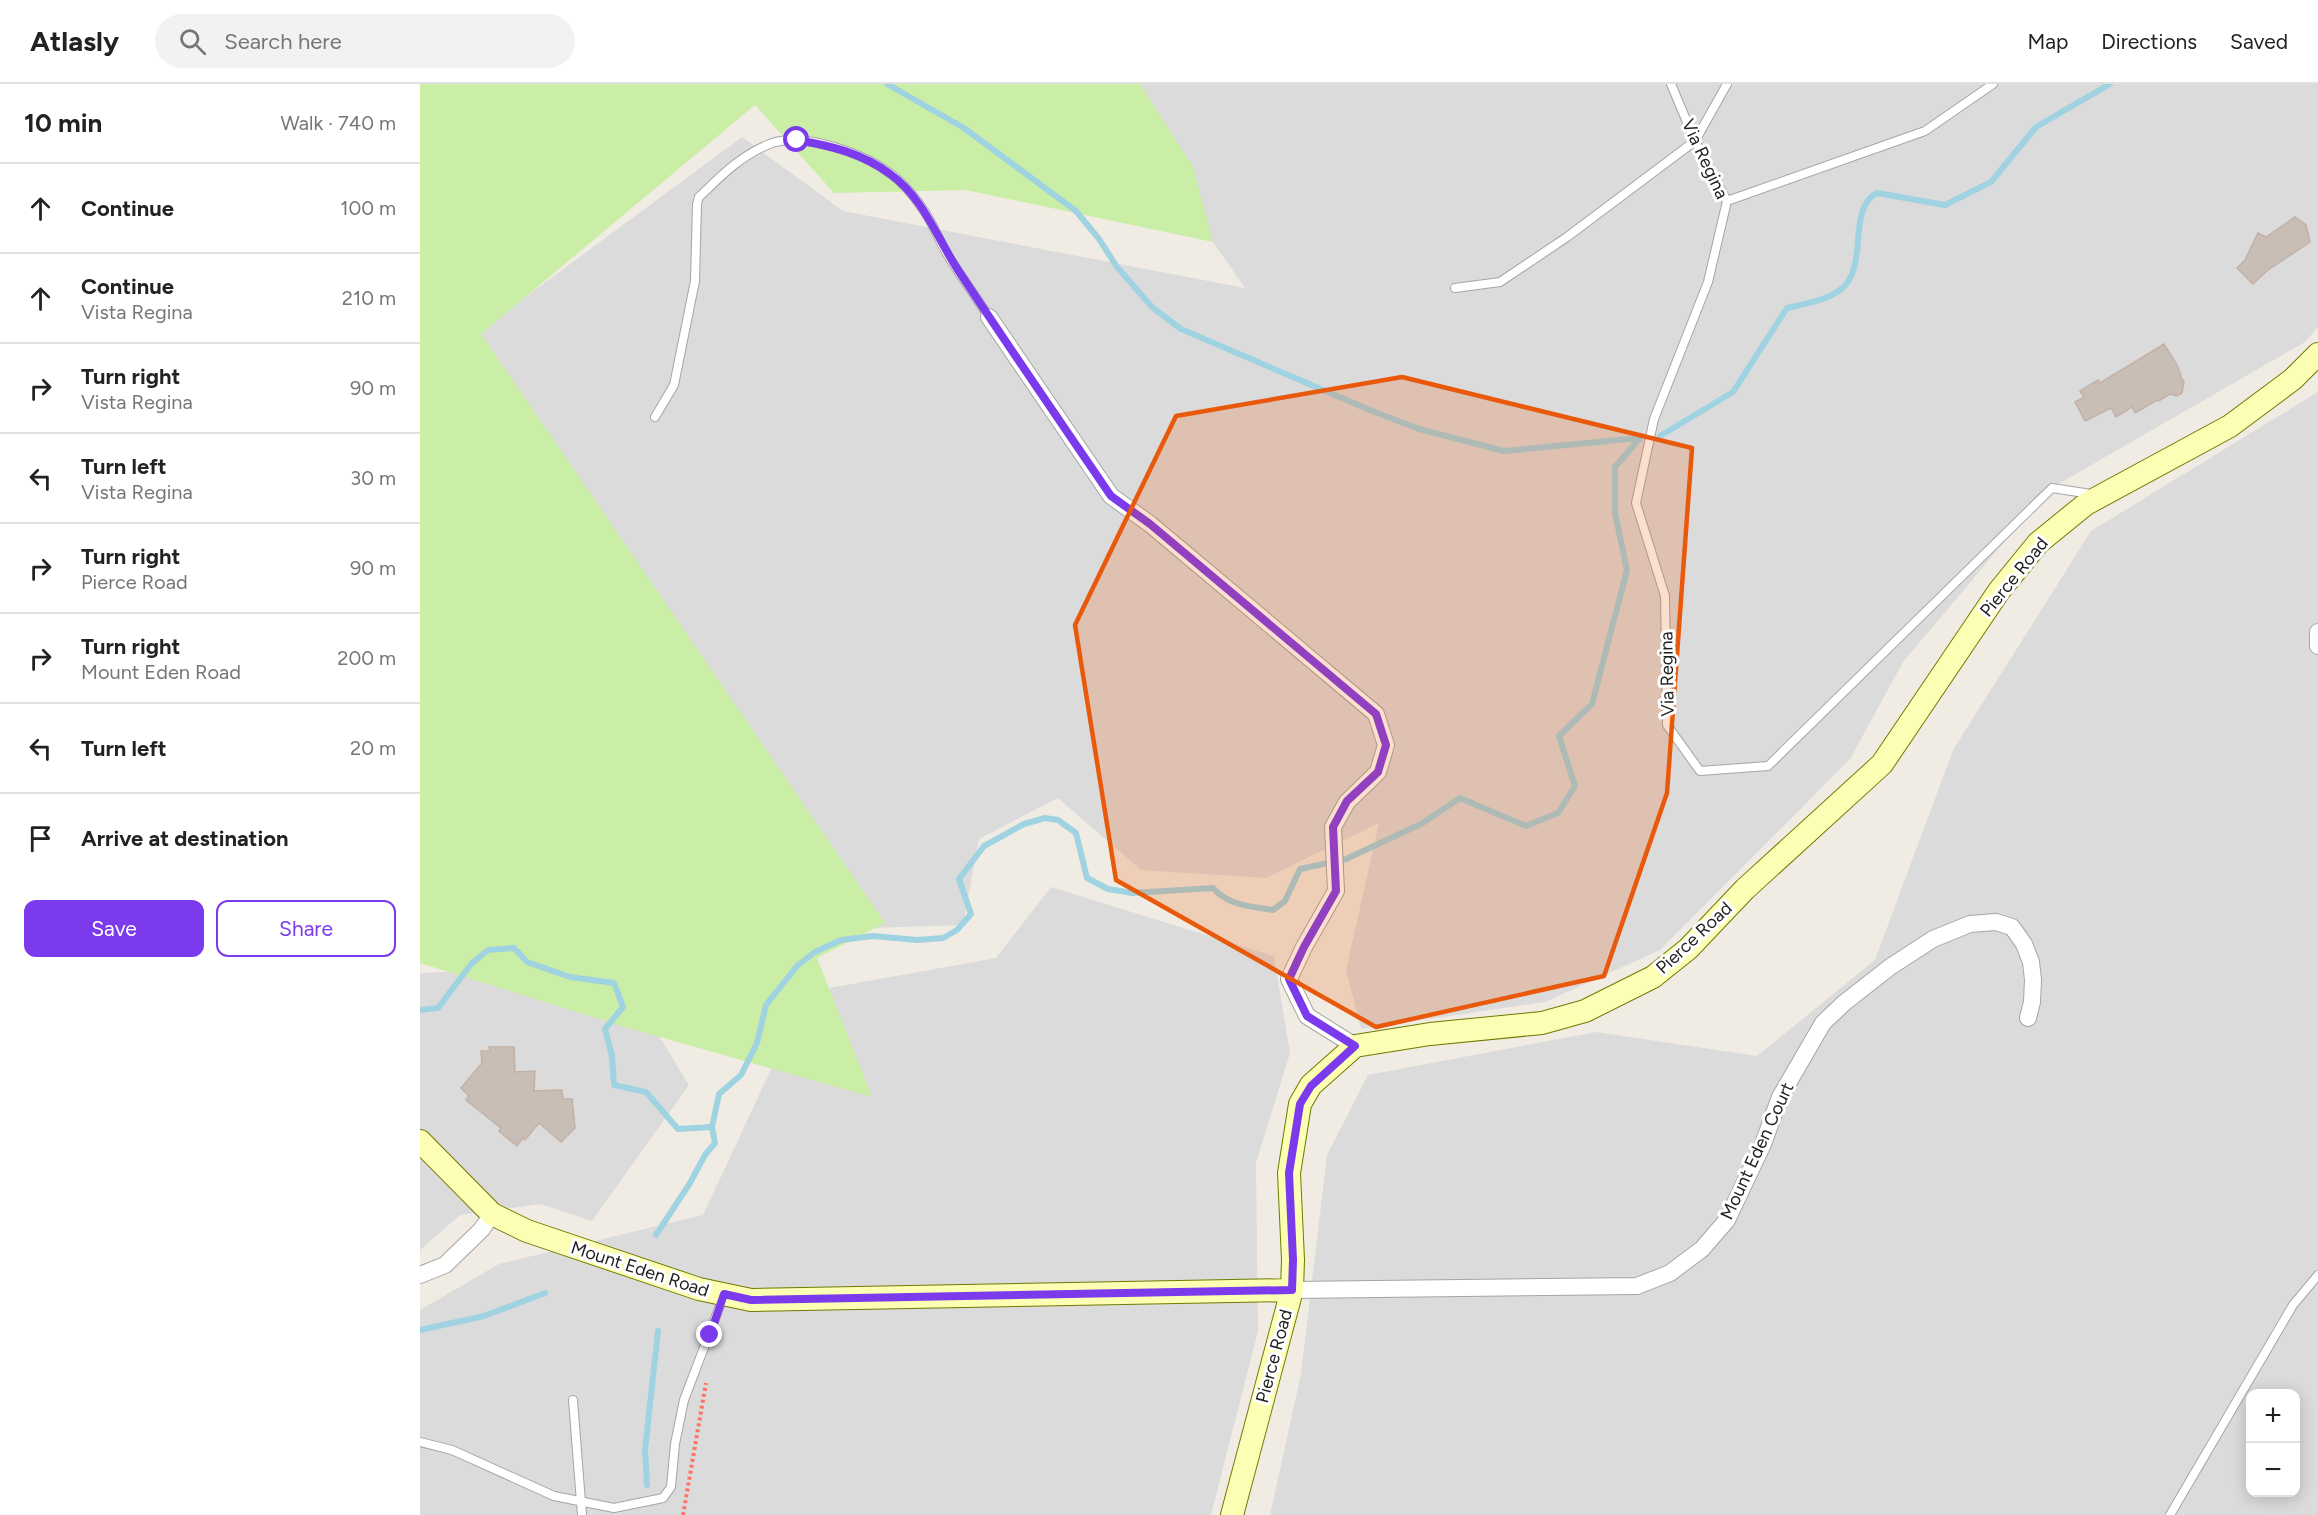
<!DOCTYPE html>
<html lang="en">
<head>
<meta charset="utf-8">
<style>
  body { margin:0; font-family:Figtree,sans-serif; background:#f2f2f2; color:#222 }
  .controls { position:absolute; right:18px; bottom:18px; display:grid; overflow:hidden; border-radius:12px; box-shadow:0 3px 15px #0003 }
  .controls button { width:54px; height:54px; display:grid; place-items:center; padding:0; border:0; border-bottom:2px solid #e0e0e0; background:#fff; color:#222; font:30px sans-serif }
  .stop { position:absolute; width:18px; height:18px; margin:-14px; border:4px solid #7c3aed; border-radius:50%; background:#fff }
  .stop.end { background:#7c3aed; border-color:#fff; box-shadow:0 2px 6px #0008 }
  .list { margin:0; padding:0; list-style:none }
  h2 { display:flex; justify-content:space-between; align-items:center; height:78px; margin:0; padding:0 24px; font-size:26px }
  h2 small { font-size:20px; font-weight:400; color:#767676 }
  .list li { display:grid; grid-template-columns:39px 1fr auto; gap:18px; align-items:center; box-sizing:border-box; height:90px; padding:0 24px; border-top:2px solid #e0e0e0 }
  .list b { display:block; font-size:22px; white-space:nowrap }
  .list p { margin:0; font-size:20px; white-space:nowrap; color:#767676 }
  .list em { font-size:20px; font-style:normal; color:#767676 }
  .actions { display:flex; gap:12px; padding:18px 24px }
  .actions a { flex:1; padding:14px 0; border:2px solid #7c3aed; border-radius:12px; text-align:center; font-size:21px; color:#7c3aed }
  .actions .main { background:#7c3aed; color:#fff }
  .icon { flex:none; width:33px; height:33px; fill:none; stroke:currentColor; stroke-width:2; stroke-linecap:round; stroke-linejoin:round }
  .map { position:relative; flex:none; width:1898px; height:1431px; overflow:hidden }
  header { display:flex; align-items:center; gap:36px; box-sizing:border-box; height:84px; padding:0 30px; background:#fff; border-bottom:2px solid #e0e0e0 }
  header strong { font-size:28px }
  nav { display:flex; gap:33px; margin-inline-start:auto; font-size:21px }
  .search { width:420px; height:54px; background:#f2f2f2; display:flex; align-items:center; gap:15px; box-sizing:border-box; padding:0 21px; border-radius:33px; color:#767676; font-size:22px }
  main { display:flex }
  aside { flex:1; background:#fff }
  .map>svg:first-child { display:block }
  .residential { fill:#dcdbdb; fill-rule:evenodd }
  .grass { fill:#caeea5 }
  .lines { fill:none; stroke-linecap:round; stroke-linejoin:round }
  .stream { stroke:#a0d3e1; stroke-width:6 }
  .building { fill:#c8beb6; stroke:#c3b1a5; stroke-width:1.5 }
  .lane-casing { stroke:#a5a5a5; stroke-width:10 }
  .street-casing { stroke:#a5a5a5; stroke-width:18 }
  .secondary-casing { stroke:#6f7a00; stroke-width:24 }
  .path { stroke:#ff7365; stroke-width:4; stroke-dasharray:3 3; stroke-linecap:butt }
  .lane { stroke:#fff; stroke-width:8 }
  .street { stroke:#fff; stroke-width:16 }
  .secondary { stroke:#fcfeb3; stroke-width:22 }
  .route { stroke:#7c3aed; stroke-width:8 }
  .marked { fill:#e8590c; fill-opacity:0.2; stroke:#e8590c; stroke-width:4.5; stroke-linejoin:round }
  .labels { text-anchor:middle; stroke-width:6; stroke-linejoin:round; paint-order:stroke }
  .street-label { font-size:18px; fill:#1e1e1e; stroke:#fff }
</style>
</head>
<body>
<header>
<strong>Atlasly</strong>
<div class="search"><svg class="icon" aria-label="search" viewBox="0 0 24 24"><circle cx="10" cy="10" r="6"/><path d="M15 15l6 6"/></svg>Search here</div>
<nav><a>Map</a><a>Directions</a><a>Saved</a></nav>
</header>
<main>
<aside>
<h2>10 min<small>Walk · 740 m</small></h2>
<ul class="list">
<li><svg class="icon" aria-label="ahead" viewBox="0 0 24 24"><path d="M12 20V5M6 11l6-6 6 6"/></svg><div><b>Continue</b></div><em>100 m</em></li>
<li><svg class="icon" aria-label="ahead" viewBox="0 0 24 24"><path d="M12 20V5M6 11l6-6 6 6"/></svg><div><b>Continue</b><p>Vista Regina</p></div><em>210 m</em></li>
<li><svg class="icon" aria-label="right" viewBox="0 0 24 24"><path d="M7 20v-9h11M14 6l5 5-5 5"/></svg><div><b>Turn right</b><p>Vista Regina</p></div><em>90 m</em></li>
<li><svg class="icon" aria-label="left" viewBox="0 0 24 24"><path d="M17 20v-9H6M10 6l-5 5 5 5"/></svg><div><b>Turn left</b><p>Vista Regina</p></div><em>30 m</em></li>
<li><svg class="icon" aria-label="right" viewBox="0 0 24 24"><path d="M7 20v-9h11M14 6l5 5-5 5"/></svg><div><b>Turn right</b><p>Pierce Road</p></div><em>90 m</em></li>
<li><svg class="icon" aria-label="right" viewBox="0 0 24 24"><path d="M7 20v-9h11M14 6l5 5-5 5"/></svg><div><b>Turn right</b><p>Mount Eden Road</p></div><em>200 m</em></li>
<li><svg class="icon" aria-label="left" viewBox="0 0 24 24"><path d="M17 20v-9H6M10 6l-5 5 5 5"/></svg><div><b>Turn left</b></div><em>20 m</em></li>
<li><svg class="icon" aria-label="arrive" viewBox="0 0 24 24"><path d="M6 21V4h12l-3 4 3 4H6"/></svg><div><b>Arrive at destination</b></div></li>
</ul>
<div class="actions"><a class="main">Save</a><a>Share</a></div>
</aside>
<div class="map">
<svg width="1898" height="1431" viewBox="0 0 1898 1431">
  <rect width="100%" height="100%" fill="#f0ece3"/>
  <path class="residential" d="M682 0H1898V243L1885 258 1628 406 1483 578 1430 675 1240 866 1125 918 941 945 926 886 959 739 846 794 721 786 638 714 559 755 543 841 418 845 23 274 322 53 423 127 825 204Z
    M1898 308V1431H850L881 1290 907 1071 948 991 1176 948 1337 972 1455 876 1533 666 1671 447ZM1830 1310H1876V1408H1830Z
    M631 803 854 872 870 969 836 1079 838 1247 791 1431H0V1226L79 1180 283 1131 387 908 576 874Z
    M124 885 223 926 269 1001 172 1137 120 1120 40 1131 0 1166V889Z"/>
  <path class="grass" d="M0 0H720L773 83 793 158 546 106 414 109 335 21 61 250 465 839 397 874 452 1013 205 943 0 879Z"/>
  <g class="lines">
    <path class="stream" d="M467 0 544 44 656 127 679 155 697 183 733 224 761 245 952 327 999 345 1084 367 1220 354
      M1240 352 1313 308 1367 224C1384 220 1405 217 1420 206 1450 184 1426 125 1457 109L1525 121 1571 98 1616 43 1690 0
      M0 926 18 924 52 879 68 866 94 864 107 878 150 893 194 899 203 923 185 945 192 972 194 1001 226 1008 258 1045 292 1043 299 1010 321 991 337 959 346 921 377 882 395 868 421 856 453 852 497 856 523 854 537 846 551 830 539 795 564 762 604 740 625 734 638 736 656 749 667 794 688 805 712 809 793 804C809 822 830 822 853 826L865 817 880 785 926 775 1001 740 1040 714 1106 742 1138 729 1155 702 1139 652 1172 620 1207 486 1195 429V383L1220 354
      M236 1151 270 1099 285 1071 295 1059 292 1043
      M0 1246 64 1232 125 1209
      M227 1401 225 1366 238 1247"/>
  </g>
  <path class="building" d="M1875 133 1886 141 1890 158 1848 186 1833 200 1817 184 1825 176 1838 149 1846 153Z
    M1744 260 1757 281 1761 291 1760 292 1764 298 1762 309 1757 312 1750 310 1739 317 1737 316 1715 329 1712 323 1696 333 1691 324 1665 337 1655 318 1664 313 1660 307 1678 296 1680 299Z
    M69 963H94L95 988 115 987 114 1007 142 1006 143 1015H152L155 1044 141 1058 119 1039 105 1056 103 1054 97 1062 79 1047 81 1044 46 1016 49 1012 41 1004 62 979 61 967H70Z"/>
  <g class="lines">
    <defs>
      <path id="lane" d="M1251 0 1275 57 1307 117 1288 198 1234 335 1216 419 1245 512 1247 641 1280 687 1348 682 1632 404 1671 410
        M1307 117 1505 47 1573 0
        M1035 204 1080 198 1147 153 1275 57 1307 0
        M235 333 254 301 275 197 277 120 279 113C300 93 319 73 347 61 380 46 443 69 471 90 482 98 495 113 502 124 512 137 518 154 526 168 539 190 555 211 569 233
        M153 1316 162 1431
        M0 1358 32 1366 134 1412 194 1424 243 1414 251 1403 255 1360 264 1316 304 1211
        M1750 1431 1873 1221 1898 1191"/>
      <path id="street" d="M569 233 691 412 730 440 956 630 966 661 958 688 927 718 913 743 916 807 884 863 869 895 887 932 935 962
        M1898 548V562
        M0 1191 25 1181 62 1145 72 1130
        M872 1206 1217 1202 1250 1189 1282 1165 1307 1136 1343 1060 1360 1013 1403 939 1424 919 1470 883 1513 855 1550 840 1576 838 1592 843 1604 860 1611 878 1613 896 1612 918 1608 934"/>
      <path id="secondary" d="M0 1057 72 1130 107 1147 279 1205 331 1216 872 1206
        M812 1431 872 1206 873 1176 869 1089 880 1020 891 1001 935 962 1010 950 1122 939 1165 927 1233 893 1268 865 1325 805 1462 680 1579 507 1618 459 1666 420 1810 342 1873 295 1898 270"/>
    </defs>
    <use href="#lane" class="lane-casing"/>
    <use href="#street" class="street-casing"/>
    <use href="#secondary" class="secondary-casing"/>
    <path class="path" d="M263 1431 286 1299"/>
    <use href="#lane" class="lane"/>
    <use href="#street" class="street"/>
    <use href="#secondary" class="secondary"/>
  </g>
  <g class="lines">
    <path class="route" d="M290 1251 304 1210 331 1216 872 1206 873 1176 869 1089 880 1020 891 1002 935 962 887 932 869 895 884 863 916 807 913 743 927 717 958 688 966 661 956 630 730 440 691 412C640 337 588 262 538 186 517 154 503 113 470 90 442 69 411 62 377 56"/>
  </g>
  <path class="marked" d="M982 293 1272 364 1247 709 1184 892 956 943 696 796 655 541 756 332Z"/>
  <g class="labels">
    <g class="street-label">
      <text transform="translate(1285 75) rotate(65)" y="6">Via Regina</text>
      <text transform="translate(1594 493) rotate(-51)" y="6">Pierce Road</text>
      <text transform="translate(1247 590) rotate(-91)" y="6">Via Regina</text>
      <text transform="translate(1274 854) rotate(-43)" y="6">Pierce Road</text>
      <text transform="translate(1337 1067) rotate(-65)" y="6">Mount Eden Court</text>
      <text transform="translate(220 1185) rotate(18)" y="6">Mount Eden Road</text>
      <text transform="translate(854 1272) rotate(-75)" y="6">Pierce Road</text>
    </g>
  </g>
</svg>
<div class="controls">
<button>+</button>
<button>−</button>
</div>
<div class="stop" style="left:377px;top:56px"></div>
<div class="stop end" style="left:290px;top:1251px"></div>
</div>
</main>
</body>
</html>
